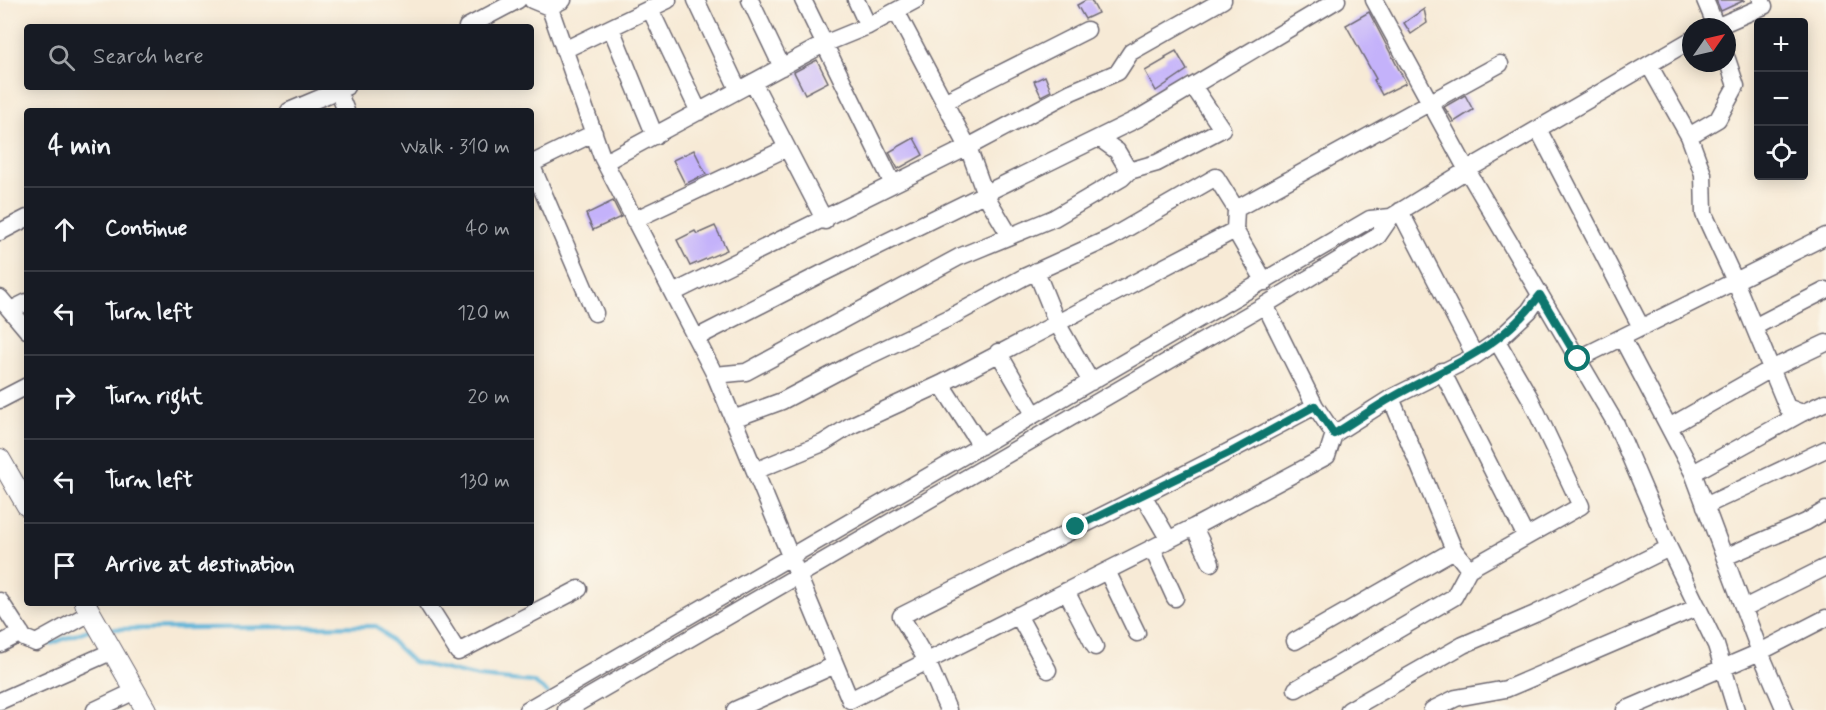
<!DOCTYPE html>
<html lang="en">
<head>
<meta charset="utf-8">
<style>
  body { margin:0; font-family:Mynerve,sans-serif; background:#20242c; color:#f1f3f6 }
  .controls { position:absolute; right:18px; top:18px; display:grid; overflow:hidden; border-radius:6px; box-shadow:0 3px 15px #0003 }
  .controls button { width:54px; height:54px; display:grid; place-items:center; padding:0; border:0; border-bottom:2px solid #363941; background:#171b24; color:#f1f3f6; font:30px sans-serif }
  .compass { position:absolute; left:1682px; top:18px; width:54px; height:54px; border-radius:50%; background:#171b24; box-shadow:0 3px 15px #0003; rotate:56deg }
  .stop { position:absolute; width:18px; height:18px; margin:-14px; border:4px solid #0f766e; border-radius:50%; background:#fff }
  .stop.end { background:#0f766e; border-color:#fff; box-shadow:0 2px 6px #0008 }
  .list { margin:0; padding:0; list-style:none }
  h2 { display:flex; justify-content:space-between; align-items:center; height:78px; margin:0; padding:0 24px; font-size:26px }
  h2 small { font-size:20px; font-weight:400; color:#9ea1a6 }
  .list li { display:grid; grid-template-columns:39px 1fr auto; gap:18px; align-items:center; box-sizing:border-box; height:84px; padding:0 24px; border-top:2px solid #363941 }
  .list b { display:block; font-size:22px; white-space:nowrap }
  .list em { font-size:20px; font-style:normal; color:#9ea1a6 }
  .icon { flex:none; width:33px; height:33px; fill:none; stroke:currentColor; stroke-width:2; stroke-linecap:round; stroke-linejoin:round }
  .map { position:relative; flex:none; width:1826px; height:710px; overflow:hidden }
  .search { position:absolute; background:#171b24; box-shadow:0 3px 15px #0003; left:24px; top:24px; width:510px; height:66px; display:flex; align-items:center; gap:15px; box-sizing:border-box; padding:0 21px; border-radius:6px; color:#9ea1a6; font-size:22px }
  .panel { position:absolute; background:#171b24; box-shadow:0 3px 15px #0003; left:24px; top:108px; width:510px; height:498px; border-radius:6px }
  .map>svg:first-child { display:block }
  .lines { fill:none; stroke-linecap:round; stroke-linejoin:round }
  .stream { stroke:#5bb3d8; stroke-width:4 }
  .building { fill:#c4b2fa }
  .minor-casing { stroke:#6d6871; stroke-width:19 }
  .tertiary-casing { stroke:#6d6871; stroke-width:22 }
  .minor { stroke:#fff; stroke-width:16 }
  .tertiary { stroke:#fff; stroke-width:20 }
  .route { stroke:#0f766e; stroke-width:8 }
</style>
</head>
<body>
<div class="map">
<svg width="1826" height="710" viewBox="0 0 1826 710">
  <rect width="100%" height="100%" fill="#fbf7ec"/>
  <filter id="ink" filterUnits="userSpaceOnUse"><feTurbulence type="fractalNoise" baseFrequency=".0167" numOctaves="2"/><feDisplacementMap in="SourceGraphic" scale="12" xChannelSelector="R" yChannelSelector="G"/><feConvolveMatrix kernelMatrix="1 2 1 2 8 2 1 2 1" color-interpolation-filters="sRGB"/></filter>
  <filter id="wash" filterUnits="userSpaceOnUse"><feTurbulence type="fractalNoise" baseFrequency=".008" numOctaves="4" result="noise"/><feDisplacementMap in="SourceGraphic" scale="24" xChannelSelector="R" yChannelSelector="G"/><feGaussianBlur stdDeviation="1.35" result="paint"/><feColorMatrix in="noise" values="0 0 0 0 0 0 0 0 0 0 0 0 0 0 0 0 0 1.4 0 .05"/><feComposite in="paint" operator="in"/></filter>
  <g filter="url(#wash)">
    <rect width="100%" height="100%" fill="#f7ead6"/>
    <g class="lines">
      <path class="stream" d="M108 629 376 626 413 662 478 677 533 682 548 693
        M50 644 91 629"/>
    </g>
    <g id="blocks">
      <path class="building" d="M1086 0H1091L1098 13 1085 19 1077 5Z
        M1716 0H1745L1721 11Z
        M1424 9 1427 23 1411 34 1404 23Z
        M1369 12 1406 83 1382 95 1374 80 1376 79 1346 25Z
        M1176 51 1187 70 1156 91 1145 71 1166 59 1165 57Z
        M817 60 828 82 805 94 794 72Z
        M1045 76 1051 91 1041 96 1034 81Z
        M1465 95 1473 110 1454 122 1444 107Z
        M914 138 923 155 898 169 889 152Z
        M694 150 706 174 685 184 673 160Z
        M613 201 621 217 593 230 586 214Z
        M715 226 727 250 690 266 677 240 695 231 697 234Z"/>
    </g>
  </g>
  <g filter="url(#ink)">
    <use href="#blocks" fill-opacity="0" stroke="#6d6871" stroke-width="1.5"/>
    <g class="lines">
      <defs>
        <path id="minor" d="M532 0 549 7 563 0
          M547 0 602 157 715 375 850 700 1194 527 1327 456 1334 434 1391 398 1475 356 1497 341 1529 311 1540 295
          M696 0 738 89
          M750 0 782 67
          M803 0 893 184
          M856 0 868 26
          M1374 0 1467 170 1691 40
          M1705 0 1716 26 1714 27
          M650 9 699 112
          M896 11 968 147 985 194 1010 236
          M467 27 518 0
          M1716 27 1764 6 1761 0
          M611 28 655 136
          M564 50 668 0
          M1649 65 1689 136 1718 119 1736 86 1727 59
          M753 82 825 221
          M338 91 346 111
          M944 102 1087 30
          M289 111 346 87
          M1538 129 1641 327
          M594 133 531 164 595 313
          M1689 136 1703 174 1704 214 1735 281 1787 407 1802 413 1826 402
          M605 162 824 44 868 26 916 0
          M1129 171 1157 163 1222 129 1193 86
          M1236 209 1500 64
          M1400 211 1475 356
          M634 220 787 148
          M0 232 27 218
          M1036 271 1057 323 1091 382
          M673 293 968 147 1071 92 1118 72 1131 52 1223 0
          M0 298 27 330
          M1265 305 1315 406 1334 434
          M11 310 27 302
          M1754 327 1826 290
          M696 338 821 274 1139 118 1337 0
          M1622 338 1693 473 1760 652 1785 710
          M998 352 1034 414
          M1578 359 1826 236
          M1442 371 1526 537
          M715 375 746 372 959 257 1054 218 1122 178 1129 171 1117 151 1099 138
          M941 384 981 446
          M1391 398 1454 550
          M0 400 27 386
          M733 419 782 401 856 362 949 318 1024 277 1110 238 1216 177 1236 209 1235 230 1265 282
          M1669 427 1771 369 1826 343
          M755 471 823 443 850 426 941 384 1235 230
          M1693 473 1802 413
          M1143 495 1169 540
          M1705 506 1826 449
          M1194 527 1211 563
          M1152 548 1175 598
          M1725 557 1806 522 1826 510
          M1469 569 1581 506 1530 398 1497 341
          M1107 571 1137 633
          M1066 591 1095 647
          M0 601 24 638 36 643 90 613
          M427 603 458 652 579 589
          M1744 608 1826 567
          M1018 615 1048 670
          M1295 641 1454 550 1469 569 1454 597 1296 689
          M0 644 21 633
          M0 701 113 651
          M95 710 135 691
          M527 710 1370 219 1391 217
          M566 710 1265 305 1378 236 1391 217 1467 170 1616 424 1669 548 1716 645 1736 710
          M735 710 835 665
          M948 710 927 661 901 616C1039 546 1179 480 1315 406
          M1349 710 1463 645 1535 614 1669 548
          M1432 710 1456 698 1506 689 1698 607
          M1625 710 1760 652 1826 618"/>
        <path id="tertiary" d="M0 459 27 506
          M85 603 146 710"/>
      </defs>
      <use href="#minor" class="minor-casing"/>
      <use href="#tertiary" class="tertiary-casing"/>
      <use href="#minor" class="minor"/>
      <use href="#tertiary" class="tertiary"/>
    </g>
  </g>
  <g class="lines" filter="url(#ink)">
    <path class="route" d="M1076 527 1231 452 1315 406 1334 434C1354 422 1373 408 1393 397 1450 365 1500 350 1540 295L1578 359"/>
  </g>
</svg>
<div class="controls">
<button>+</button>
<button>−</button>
<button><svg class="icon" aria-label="locate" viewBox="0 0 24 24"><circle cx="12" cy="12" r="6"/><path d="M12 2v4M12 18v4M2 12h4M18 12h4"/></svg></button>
</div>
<svg class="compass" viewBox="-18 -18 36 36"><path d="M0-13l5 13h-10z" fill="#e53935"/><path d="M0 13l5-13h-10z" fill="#9ea1a6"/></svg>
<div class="stop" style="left:1578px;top:359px"></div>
<div class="stop end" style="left:1076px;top:527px"></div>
<div class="search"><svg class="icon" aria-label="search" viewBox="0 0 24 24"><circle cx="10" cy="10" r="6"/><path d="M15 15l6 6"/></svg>Search here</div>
<section class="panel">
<h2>4 min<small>Walk · 310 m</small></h2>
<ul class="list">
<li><svg class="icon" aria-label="ahead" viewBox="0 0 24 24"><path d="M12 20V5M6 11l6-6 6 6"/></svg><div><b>Continue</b></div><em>40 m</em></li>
<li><svg class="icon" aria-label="left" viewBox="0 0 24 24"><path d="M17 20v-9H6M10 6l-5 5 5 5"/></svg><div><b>Turn left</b></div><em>120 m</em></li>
<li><svg class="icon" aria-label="right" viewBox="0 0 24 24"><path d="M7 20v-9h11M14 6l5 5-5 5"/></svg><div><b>Turn right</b></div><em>20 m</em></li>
<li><svg class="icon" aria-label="left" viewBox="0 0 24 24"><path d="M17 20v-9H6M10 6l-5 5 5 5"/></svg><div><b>Turn left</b></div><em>130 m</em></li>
<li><svg class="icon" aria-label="arrive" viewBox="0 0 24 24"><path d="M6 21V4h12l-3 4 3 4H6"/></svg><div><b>Arrive at destination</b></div></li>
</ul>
</section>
</div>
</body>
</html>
